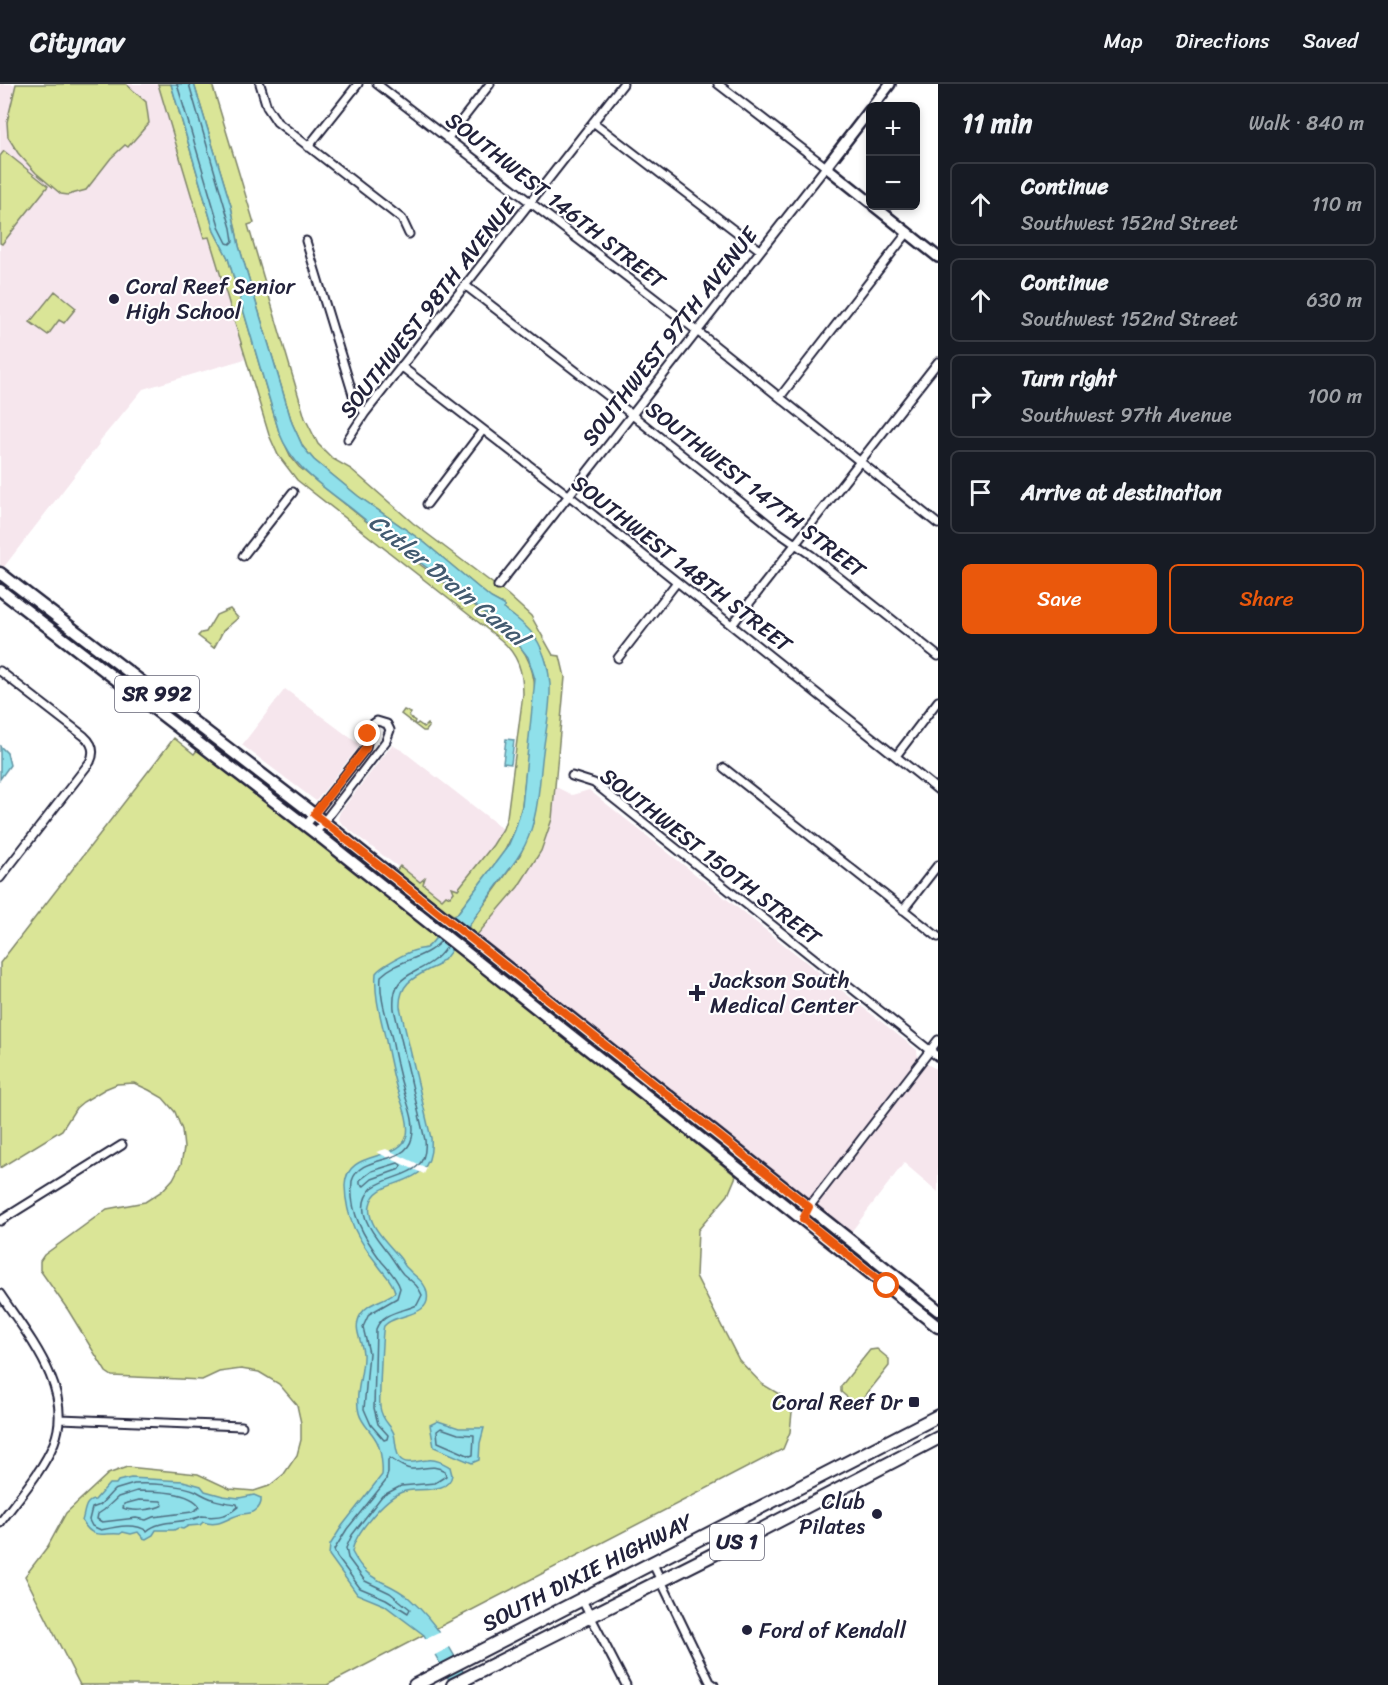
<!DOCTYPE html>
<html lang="en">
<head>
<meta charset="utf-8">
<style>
  body { margin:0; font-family:Sriracha,sans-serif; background:#20242c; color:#f1f3f6 }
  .controls { position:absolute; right:18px; top:18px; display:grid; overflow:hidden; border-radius:9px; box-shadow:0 3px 9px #0003 }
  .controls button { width:54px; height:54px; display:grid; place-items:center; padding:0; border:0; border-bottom:2px solid #363941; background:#171b24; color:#f1f3f6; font:30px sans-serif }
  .stop { position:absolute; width:18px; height:18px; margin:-14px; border:4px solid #ea580c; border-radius:50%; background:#fff }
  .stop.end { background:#ea580c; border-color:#fff; box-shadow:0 2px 6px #0008 }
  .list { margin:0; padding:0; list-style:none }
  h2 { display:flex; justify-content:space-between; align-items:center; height:78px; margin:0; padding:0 24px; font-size:26px }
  h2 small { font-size:20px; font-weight:400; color:#9ea1a6 }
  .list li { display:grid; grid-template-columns:39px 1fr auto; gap:18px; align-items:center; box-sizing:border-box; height:84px; margin:0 12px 12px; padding:0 12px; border:2px solid #363941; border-radius:9px }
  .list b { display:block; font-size:22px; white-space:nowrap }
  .list p { margin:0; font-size:20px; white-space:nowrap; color:#9ea1a6 }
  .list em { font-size:20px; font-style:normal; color:#9ea1a6 }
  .actions { display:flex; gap:12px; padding:18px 24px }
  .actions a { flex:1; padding:14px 0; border:2px solid #ea580c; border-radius:9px; text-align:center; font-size:21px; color:#ea580c }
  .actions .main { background:#ea580c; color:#fff }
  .icon { flex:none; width:33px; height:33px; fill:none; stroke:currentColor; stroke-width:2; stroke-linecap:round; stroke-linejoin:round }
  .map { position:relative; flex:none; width:938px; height:1601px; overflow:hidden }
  header { display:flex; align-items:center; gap:36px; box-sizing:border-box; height:84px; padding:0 30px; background:#171b24; border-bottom:2px solid #363941 }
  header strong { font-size:28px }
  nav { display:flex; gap:33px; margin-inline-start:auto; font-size:21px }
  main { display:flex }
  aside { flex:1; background:#171b24 }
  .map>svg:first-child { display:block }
  .built { fill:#f6e6ed }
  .green { fill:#dae597; stroke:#7e8469; stroke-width:1.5 }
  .water { fill:#8fe0ea; stroke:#6394a4; stroke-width:1.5 }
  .pier { fill:#fff }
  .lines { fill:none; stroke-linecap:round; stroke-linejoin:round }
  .shore { stroke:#4e6e81; stroke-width:1.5 }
  .street-casing { stroke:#22223b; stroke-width:11 }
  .secondary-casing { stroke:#22223b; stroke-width:14 }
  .primary-casing { stroke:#22223b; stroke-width:15 }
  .highway-casing { stroke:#22223b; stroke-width:16 }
  .street { stroke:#fff; stroke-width:7 }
  .secondary { stroke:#fff; stroke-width:9 }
  .primary { stroke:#fff; stroke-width:10 }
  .highway { stroke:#fff; stroke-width:12 }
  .route { stroke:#ea580c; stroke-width:8 }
  .poi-dot { fill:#22223b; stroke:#fff; stroke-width:2 }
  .labels { text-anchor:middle; stroke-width:4.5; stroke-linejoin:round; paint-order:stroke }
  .shield { fill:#fff; stroke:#646476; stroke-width:1.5 }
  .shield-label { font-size:21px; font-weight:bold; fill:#22223b }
  .street-label { font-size:22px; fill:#22223b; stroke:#fff }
  .poi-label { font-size:22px; fill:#22223b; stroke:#fff; text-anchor:start }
  .water-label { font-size:24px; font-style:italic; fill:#435b70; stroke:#fff }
</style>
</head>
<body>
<header>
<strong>Citynav</strong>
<nav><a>Map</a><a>Directions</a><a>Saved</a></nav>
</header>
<main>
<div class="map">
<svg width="938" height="1601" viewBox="0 0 938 1601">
  <rect width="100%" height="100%" fill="#fff"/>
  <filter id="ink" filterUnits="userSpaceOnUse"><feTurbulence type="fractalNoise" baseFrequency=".0167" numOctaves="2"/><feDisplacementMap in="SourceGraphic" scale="12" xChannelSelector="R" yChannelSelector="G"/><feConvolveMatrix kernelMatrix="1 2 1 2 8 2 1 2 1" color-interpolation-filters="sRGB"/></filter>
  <g filter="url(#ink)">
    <path class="built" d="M0 0H158L204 154 209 153 245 275 143 305 98 359 99 360 3 484 0 481Z
      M285 605 360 661 316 717 242 661Z
      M392 661 403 667 503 745 490 768 447 820 360 754 342 740 338 734 340 728Z
      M554 702 572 711 589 706 917 966 918 975 938 986V1108L904 1079 851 1148 477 851 518 803 552 735Z"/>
    <path class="green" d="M16 0H126L146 18 149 39 128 63 125 61 111 74 86 106 68 111 61 110 36 89 18 69 8 53 7 38Z
      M158 0H171L214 147 228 174 279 348 291 373 299 383 418 479 499 540C522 560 534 578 535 608L522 722 515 746 504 768 457 830 453 831 448 828 396 787 400 782 420 798 425 794 423 800 442 815 446 811 450 813 454 808 452 803 458 805 493 761 503 745 507 733 523 610C523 587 518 571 501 556L297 396 278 371 269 351 209 153 204 154Z
      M194 0H212L254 139 248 141 305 334 318 360 333 375 351 385 413 439 508 511 531 532 553 571 560 572 565 593 552 735 541 767 518 803 477 851 468 843 520 771 533 739 538 710 548 584C539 554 528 543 504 525V521L491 514 425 459 358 412 314 376 303 363 292 339 274 278 239 162 231 122Z
      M4 67 48 102 2 160 0 159V72Z
      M55 207 76 224 64 239 59 236 48 251 30 238Z
      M230 525 238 534 223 547 214 564 198 552 201 549 206 548 216 531Z
      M404 626 411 629 409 632 415 637 414 639 416 641 418 639 424 643 427 640 429 643 426 647H423L401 630Z
      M174 654 194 670 198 665 391 815 736 1092 728 1111 698 1146 696 1192 739 1276 762 1300 784 1313 792 1328 790 1348 783 1365 327 1601H80L25 1492 48 1462 66 1429 108 1390 127 1383 198 1390 230 1405 254 1407 269 1402 284 1390 297 1371 301 1356V1339L297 1321 279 1300 259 1288 241 1285 219 1288 202 1296 112 1292 106 1288 68 1226 40 1186V1177L44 1171 107 1125 145 1118 162 1107 173 1095 181 1080 184 1064 182 1046 175 1028 163 1014 149 1006 134 999 117 1000 105 1005 83 1018 76 1024 62 1046 0 1084V879Z
      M877 1265 889 1275V1282L861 1317 853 1318 841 1308V1302L870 1266Z"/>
    <path class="water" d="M171 0H194L231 122 239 162 274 278 292 339 303 363 314 376 358 412 425 459 491 514 504 521V525C519 536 534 547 541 564 546 575 549 588 550 600 551 622 546 645 543 668 539 699 539 732 525 761 516 779 502 794 491 810 475 833 461 854 444 876L441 877C438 883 436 882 430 885 412 894 399 901 400 923L431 1054C436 1110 376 1089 370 1121 366 1141 389 1160 400 1174 403 1178 404 1182 408 1185 415 1193 426 1198 427 1209 432 1234 394 1229 384 1242 382 1246 379 1316 380 1323 382 1338 391 1340 394 1350 396 1357 395 1366 399 1373 405 1383 420 1376 428 1376 436 1375 443 1379 450 1383L452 1391C449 1411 416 1403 402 1408 385 1414 354 1450 352 1468 369 1501 385 1494 409 1514 437 1539 454 1569 470 1601H452L424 1551 384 1521 357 1510 329 1471 330 1461 342 1442 382 1391C383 1383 381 1368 378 1360 374 1349 362 1341 359 1329 354 1310 364 1289 363 1270 362 1255 352 1245 361 1230 368 1218 385 1217 395 1208 393 1197 384 1190 378 1181 358 1155 346 1136 345 1102 345 1064 401 1079 407 1051 410 1035 400 1016 396 1002 392 987 389 972 386 957 381 934 374 913 376 889 381 882 407 868 416 866 419 865 423 865 426 864 439 856 443 835 457 830L508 762 515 746 522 722 535 595 528 573 511 551C462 508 408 471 357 429 326 404 294 387 279 348L228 174 214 147Z
      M506 655 514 656 511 680 503 679Z
      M0 662 7 669 10 681 0 695Z
      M438 1337 459 1344H484L480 1359 479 1376 472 1379 434 1363 430 1341Z
      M131 1394 183 1397 201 1402 205 1407 223 1412 239 1414 254 1411 261 1414V1418C260 1422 259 1424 256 1426 252 1430 248 1429 243 1430 228 1432 221 1444 203 1438L200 1441 188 1442 183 1445 178 1444 174 1446H156L153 1451 146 1455 143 1454 138 1448 131 1450 123 1448 120 1450C102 1448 94 1457 82 1437 85 1429 84 1416 95 1416L109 1400H116L118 1397Z"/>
    <path class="pier" d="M386 1065 427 1084 424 1090 376 1068Z
      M443 1547 452 1562 433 1572 424 1556Z"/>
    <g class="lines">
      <path class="shore" d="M177 0 220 145 227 159 230 160 233 157 231 144 189 0
        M441 857C424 876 398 875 381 892 379 914 387 934 392 955 395 972 398 988 403 1004 407 1020 416 1037 412 1054 405 1083 360 1069 352 1097 349 1129 364 1153 382 1178 389 1186 397 1194 400 1204L397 1214 369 1230 363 1243 369 1269 364 1325 371 1341 384 1356 387 1355 388 1351 378 1340 374 1324 376 1245C383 1227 403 1228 417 1221L422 1211C418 1201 411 1197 403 1190 398 1184 394 1177 389 1170 376 1153 350 1126 372 1104 394 1088 429 1094 425 1056L394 925C391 889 413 893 434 876 439 873 443 867 447 862
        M398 1079 401 1081 400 1085 372 1095 364 1102 360 1100V1096L372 1087Z
        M441 1344 458 1350 474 1351 473 1371 470 1372 438 1358 437 1347Z
        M390 1374C396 1378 403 1384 411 1385 425 1386 432 1379 445 1387L446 1392 435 1399 401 1402 382 1412 352 1451 346 1464 348 1474 365 1497 390 1509 410 1525 408 1529 386 1515 360 1504 337 1473 334 1466 347 1445 385 1398 388 1389V1376Z
        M134 1400C149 1399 184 1401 196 1407 211 1416 219 1418 237 1420L238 1423C228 1432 215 1434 202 1432 185 1440 159 1435 147 1447 135 1438 115 1443 101 1446L92 1442 89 1436 92 1424 100 1421 114 1406Z
        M137 1407C154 1407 191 1407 200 1423L192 1428 153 1433 146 1436 136 1434 102 1438 97 1435 98 1430 104 1426 118 1413Z
        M139 1416 161 1417 163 1421C154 1426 133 1428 123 1424L124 1420Z"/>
      <defs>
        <path id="street" d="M260 0 267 23 277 38 402 135 409 150
          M377 0 697 247 938 440
          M593 38 760 166
          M447 55 490 0
          M308 63 358 0
          M306 157 354 314 365 329
          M466 202 621 322 778 448 811 471 938 572
          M402 283 577 418 938 706
          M780 313 908 148
          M348 355 365 329 623 0
          M427 420 483 346
          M243 472 293 408
          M498 502 826 83 718 0
          M732 541 938 278
          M618 574 677 498
          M0 587 84 652C93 660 95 668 90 678L0 794
          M896 672 938 617
          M724 684 938 853
          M572 692 594 699 938 973
          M306 741 366 664 370 642 377 637 387 640 390 646 386 657 316 748
          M903 826 938 781
          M803 1135 809 1123 938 956
          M0 1137 122 1061
          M0 1210C28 1252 75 1307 54 1359 42 1388 18 1414 0 1439
          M60 1335 242 1342
          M652 1478 710 1598 714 1601
          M581 1514 626 1601"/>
        <path id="secondary" d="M873 22 890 0
          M870 26 826 83 870 118
          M874 122 938 173"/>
        <path id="primary" d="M0 489 324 738 938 1226
          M0 506 322 754 938 1243"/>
        <path id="highway" d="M415 1601 938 1332
          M453 1601 732 1461 938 1354"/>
      </defs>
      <use href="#street" class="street-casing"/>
      <use href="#secondary" class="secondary-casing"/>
      <use href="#primary" class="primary-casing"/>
      <use href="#highway" class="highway-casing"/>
      <use href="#street" class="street"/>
      <use href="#secondary" class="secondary"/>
      <use href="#primary" class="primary"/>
      <use href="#highway" class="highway"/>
    </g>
  </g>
  <g class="lines" filter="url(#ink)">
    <path class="route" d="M368 650 366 664 314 730 809 1123 803 1135 887 1202"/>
  </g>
  <g class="poi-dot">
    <circle cx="114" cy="215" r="6"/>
    <path d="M694 900h6v6h6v6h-6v6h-6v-6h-6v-6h6z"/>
    <rect x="908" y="1312" width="12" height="12" rx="3"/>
    <circle cx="877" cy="1430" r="6"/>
    <circle cx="747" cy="1546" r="6"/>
  </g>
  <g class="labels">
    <g class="shield">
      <rect x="115" y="592" width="84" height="36" rx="4.5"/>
      <rect x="710" y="1440" width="54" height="36" rx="4.5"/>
    </g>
    <g class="shield-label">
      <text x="157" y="617">SR 992</text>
      <text x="737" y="1465">US 1</text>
    </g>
    <g class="street-label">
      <text transform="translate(556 116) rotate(38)" y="8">SOUTHWEST 146TH STREET</text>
      <text transform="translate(427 224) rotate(-52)" y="8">SOUTHWEST 98TH AVENUE</text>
      <text transform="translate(669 252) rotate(-52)" y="8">SOUTHWEST 97TH AVENUE</text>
      <text transform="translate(756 405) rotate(38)" y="8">SOUTHWEST 147TH STREET</text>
      <text transform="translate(682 479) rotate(38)" y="8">SOUTHWEST 148TH STREET</text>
      <text transform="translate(711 772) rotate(38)" y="8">SOUTHWEST 150TH STREET</text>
      <text transform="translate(587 1488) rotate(-27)" y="8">SOUTH DIXIE HIGHWAY</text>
    </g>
    <g class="poi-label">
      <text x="126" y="210">Coral Reef Senior<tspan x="126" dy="25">High School</tspan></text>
      <text x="710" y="904">Jackson South<tspan x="710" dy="25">Medical Center</tspan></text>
      <text x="902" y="1326" text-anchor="end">Coral Reef Dr</text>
      <text x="865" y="1425" text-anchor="end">Club<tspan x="865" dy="25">Pilates</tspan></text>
      <text x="759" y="1554">Ford of Kendall</text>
    </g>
    <g class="water-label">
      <text transform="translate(448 496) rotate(39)" y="8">Cutler Drain Canal</text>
    </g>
  </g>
</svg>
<div class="controls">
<button>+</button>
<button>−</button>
</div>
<div class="stop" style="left:887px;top:1202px"></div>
<div class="stop end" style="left:368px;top:650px"></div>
</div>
<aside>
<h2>11 min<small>Walk · 840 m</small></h2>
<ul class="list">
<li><svg class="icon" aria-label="ahead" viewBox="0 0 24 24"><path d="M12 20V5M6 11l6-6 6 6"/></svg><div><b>Continue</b><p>Southwest 152nd Street</p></div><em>110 m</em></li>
<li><svg class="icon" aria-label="ahead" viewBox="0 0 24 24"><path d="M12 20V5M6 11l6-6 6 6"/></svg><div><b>Continue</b><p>Southwest 152nd Street</p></div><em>630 m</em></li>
<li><svg class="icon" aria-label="right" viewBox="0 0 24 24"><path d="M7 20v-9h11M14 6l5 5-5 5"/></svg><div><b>Turn right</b><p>Southwest 97th Avenue</p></div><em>100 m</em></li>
<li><svg class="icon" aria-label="arrive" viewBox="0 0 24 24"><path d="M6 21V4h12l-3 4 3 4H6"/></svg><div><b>Arrive at destination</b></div></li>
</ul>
<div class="actions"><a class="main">Save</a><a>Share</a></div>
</aside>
</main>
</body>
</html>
